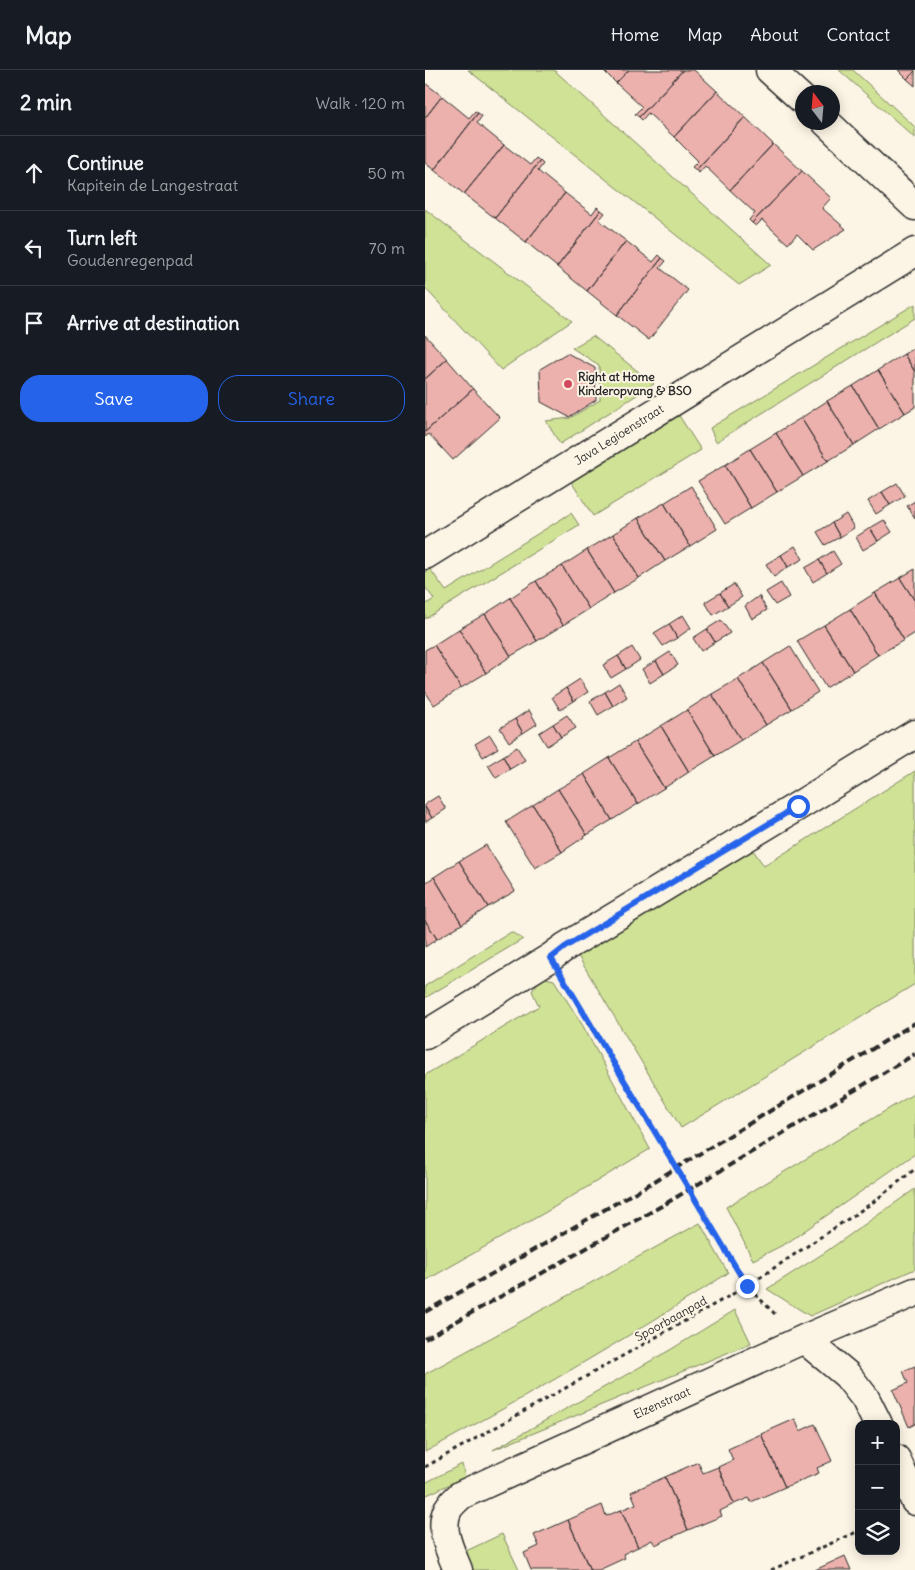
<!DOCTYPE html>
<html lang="en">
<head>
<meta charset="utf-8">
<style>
  body { margin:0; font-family:Delius,sans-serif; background:#242831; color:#f1f3f6 }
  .controls { position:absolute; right:15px; bottom:15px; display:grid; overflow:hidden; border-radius:10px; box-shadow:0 2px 12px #0003 }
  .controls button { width:45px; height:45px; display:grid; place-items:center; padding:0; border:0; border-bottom:1px solid #363941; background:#171b24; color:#f1f3f6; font:25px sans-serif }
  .compass { position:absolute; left:370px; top:15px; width:45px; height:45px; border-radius:50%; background:#171b24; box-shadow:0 2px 12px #0003; rotate:344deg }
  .stop { position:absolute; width:15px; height:15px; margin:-11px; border:4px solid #2563eb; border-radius:50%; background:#fff }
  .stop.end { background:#2563eb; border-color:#fff; box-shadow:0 1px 5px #0008 }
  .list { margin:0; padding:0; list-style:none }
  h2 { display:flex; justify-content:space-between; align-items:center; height:65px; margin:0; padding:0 20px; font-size:21px }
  h2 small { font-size:16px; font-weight:400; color:#9ea1a6 }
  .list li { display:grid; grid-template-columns:32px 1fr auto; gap:15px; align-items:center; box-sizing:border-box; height:75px; padding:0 20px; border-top:1px solid #363941 }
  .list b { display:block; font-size:19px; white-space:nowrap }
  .list p { margin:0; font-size:16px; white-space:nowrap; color:#9ea1a6 }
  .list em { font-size:16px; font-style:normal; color:#9ea1a6 }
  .actions { display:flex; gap:10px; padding:15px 20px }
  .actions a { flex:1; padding:11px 0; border:1px solid #2563eb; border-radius:20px; text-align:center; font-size:18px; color:#2563eb }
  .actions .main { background:#2563eb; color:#fff }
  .icon { flex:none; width:28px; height:28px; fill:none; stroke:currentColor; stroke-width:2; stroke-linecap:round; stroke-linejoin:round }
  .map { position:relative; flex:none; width:490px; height:1500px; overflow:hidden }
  header { display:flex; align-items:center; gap:30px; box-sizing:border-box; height:70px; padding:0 25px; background:#171b24; border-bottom:1px solid #363941 }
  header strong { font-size:24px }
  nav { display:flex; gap:28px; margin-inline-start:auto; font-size:18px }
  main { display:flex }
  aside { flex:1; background:#171b24 }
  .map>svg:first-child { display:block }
  .green { fill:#d0e296; stroke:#7e8660 }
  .building { fill:#ecb1ad; stroke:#2b2b2b }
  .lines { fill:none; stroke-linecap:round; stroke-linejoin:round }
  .minor-casing { stroke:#2b2b2b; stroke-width:31 }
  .path { stroke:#2b2b2b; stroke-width:3; stroke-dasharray:4 4; stroke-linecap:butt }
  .minor { stroke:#fcf5e5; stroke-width:28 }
  .rail { stroke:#2b2b2b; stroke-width:4; stroke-dasharray:8 4; stroke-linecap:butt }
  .route { stroke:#2563eb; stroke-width:6 }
  .poi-dot { fill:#d1495b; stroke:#fcf5e5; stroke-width:2 }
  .labels { text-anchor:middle; stroke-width:4; stroke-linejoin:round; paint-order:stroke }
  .poi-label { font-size:12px; font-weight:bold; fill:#2b2b2b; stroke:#fcf5e5; text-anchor:start }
  .street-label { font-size:12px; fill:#2b2b2b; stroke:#fcf5e5 }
</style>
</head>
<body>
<header>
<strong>Map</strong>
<nav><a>Home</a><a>Map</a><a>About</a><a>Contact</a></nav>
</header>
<main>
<aside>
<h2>2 min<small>Walk · 120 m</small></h2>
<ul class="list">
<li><svg class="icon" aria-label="ahead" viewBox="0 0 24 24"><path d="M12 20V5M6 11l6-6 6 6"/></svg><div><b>Continue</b><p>Kapitein de Langestraat</p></div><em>50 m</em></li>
<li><svg class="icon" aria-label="left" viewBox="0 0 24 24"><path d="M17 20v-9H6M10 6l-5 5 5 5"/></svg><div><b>Turn left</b><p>Goudenregenpad</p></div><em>70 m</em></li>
<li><svg class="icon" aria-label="arrive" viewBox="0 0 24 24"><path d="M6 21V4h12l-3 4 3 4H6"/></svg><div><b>Arrive at destination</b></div></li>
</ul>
<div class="actions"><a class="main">Save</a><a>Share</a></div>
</aside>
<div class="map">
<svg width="490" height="1500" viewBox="0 0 490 1500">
  <rect width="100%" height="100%" fill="#fcf5e5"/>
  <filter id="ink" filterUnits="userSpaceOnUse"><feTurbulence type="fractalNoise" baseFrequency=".02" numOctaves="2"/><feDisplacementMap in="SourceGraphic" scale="10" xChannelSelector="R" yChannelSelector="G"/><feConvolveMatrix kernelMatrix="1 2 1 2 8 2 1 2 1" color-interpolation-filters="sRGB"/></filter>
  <g filter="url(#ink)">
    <path class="green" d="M43 0H129L346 195 314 215Z
      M414 0H428L490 57V68Z
      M0 139 147 251 76 300 0 218Z
      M490 234V248L291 372 285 358Z
      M168 266 229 314 135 374 121 351 145 348 175 330 174 295 147 278Z
      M253 344 276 380 168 446 145 410Z
      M146 443 154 455 0 549V535L9 529 0 517V502L5 499 21 521Z
      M490 701V914L256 1058 153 886 328 780 339 796Z
      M86 862 98 869 0 928V916Z
      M117 907 129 910 158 956 225 1079 121 1142 0 1211V1005L114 936 107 921Z
      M490 1023V1084L362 1173 328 1190 301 1137Z
      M490 1119V1199L385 1246 342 1219 399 1183Z
      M275 1153 303 1203C205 1267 103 1326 0 1382V1304Z
      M310 1240 326 1273 68 1380 245 1280Z
      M37 1394 40 1407 0 1426V1413Z
      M77 1464 94 1500H47L39 1482Z"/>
    <path class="building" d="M178 0H204L191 13Z
      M204 0H258L214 47 210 44 217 37 191 13Z
      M258 0H269L292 21 249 67 223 43 217 50 214 47Z
      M473 0H490V1L482 9Z
      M490 1V16L482 9Z
      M0 13 17 26 0 48Z
      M292 21 320 47 271 100 267 97 273 91 249 67Z
      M17 26 44 48 50 41 53 43 9 100 0 93V48Z
      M53 43 57 46 52 53 79 75 39 124 9 100Z
      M320 47 348 74 305 120 280 96 274 103 271 100Z
      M348 74 377 101 327 153 324 150 330 143 305 120Z
      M79 75 105 95 111 88 115 91 70 148 39 124Z
      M115 91 118 94 113 101 140 123 101 172 70 148Z
      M377 101 406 128 397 138 421 159 388 180 372 164 363 174 337 150 331 156 327 153Z
      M140 123 167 144 172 137 176 140 132 197 101 172Z
      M176 140 180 143 174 150 201 171 162 221 132 197Z
      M201 171 228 192 234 185 237 188 192 245 162 221Z
      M237 188 241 191 235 198 263 220 224 270 192 245Z
      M0 265 22 289 0 309Z
      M490 277V302L479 284Z
      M142 283 170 298 171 330 144 347 116 332 115 299Z
      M479 284 490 302V337L480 343 453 300Z
      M22 289 48 319 0 362V309Z
      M453 300 480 343 454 359 428 316Z
      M428 316 454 359 429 375 402 331Z
      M48 319 75 348 28 390 4 364 0 367V362Z
      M402 331 429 375 403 391 376 348Z
      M376 348 403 391 378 406 351 363Z
      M351 363 378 406 352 422 325 379Z
      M325 379 352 422 326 438 300 395Z
      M300 395 326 438 300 454 273 411Z
      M472 413 480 426 465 435 457 422Z
      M266 416 292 459 265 476 239 433Z
      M457 422 465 435 451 444 443 431Z
      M490 431V448L482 436Z
      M239 433 265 476 240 491 213 448Z
      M421 444 429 458 415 467 407 453Z
      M213 448 240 491 214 508 188 464Z
      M459 450 467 462 453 471 445 458Z
      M407 453 415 467 400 475 392 462Z
      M445 458 453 471 438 480 431 467Z
      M188 464 214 508 189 523 162 480Z
      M370 476 378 489 363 497 356 485Z
      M162 480 189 523 164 539 137 496Z
      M408 481 416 494 402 503 394 490Z
      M356 485 363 497 349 507 341 494Z
      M394 490 402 503 388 512 380 498Z
      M137 496 164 539 138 555 111 511Z
      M490 499V531L475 508Z
      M475 508 490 531V563L479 570 450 523Z
      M111 511 138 555 112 571 85 528Z
      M356 513 364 527 350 535 341 522Z
      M309 514 317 527 303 536 295 523Z
      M295 523 303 536 288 545 280 532Z
      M450 523 479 570 453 585 425 539Z
      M334 526 342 540 327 549 320 536Z
      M85 528 112 571 86 586 60 544Z
      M425 539 453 585 428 601 399 555Z
      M60 544 86 586 61 603 34 559Z
      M258 545 266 558 252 568 244 554Z
      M296 550 305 563 290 572 282 559Z
      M244 554 252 568 238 576 229 563Z
      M399 555 428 601 401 618 372 571Z
      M34 559 61 603 36 618 9 575Z
      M282 559 290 572 276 581 268 568Z
      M9 575 36 618 9 635 0 621V580Z
      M365 576 393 622 367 639 338 593Z
      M207 577 215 590 201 599 193 586Z
      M245 582 253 595 239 604 231 591Z
      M193 586 201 599 186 608 178 595Z
      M231 591 239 604 225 613 217 599Z
      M338 593 367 639 341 655 313 609Z
      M155 609 163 622 149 631 141 618Z
      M313 609 341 655 316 670 287 624Z
      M194 613 202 627 188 636 180 622Z
      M141 618 149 631 135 640 127 627Z
      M180 622 188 636 173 645 165 631Z
      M287 624 316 670 290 686 262 640Z
      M104 640 112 654 98 663 90 649Z
      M262 640 290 686 264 702 236 656Z
      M142 645 151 658 136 667 128 654Z
      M90 649 98 663 84 672 75 658Z
      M128 654 136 667 122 676 114 663Z
      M236 656 264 702 239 718 210 672Z
      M65 665 73 678 58 687 50 674Z
      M210 672 239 718 213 734 184 688Z
      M92 677 100 690 85 699 78 686Z
      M78 686 85 699 71 708 63 695Z
      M184 688 213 734 187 750 159 704Z
      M159 704 187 750 162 765 133 719Z
      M133 719 162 765 137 782 108 735Z
      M13 726 21 739 7 748 0 737V734Z
      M108 735 137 782 110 798 81 752Z
      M0 737 7 748 0 752Z
      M61 775 90 821 63 837 34 791Z
      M34 791 63 837 37 854 9 807Z
      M9 807 37 854 12 869 0 850V813Z
      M0 850 12 869 0 877Z
      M490 1296V1354L484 1357 468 1320 483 1313 478 1301Z
      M370 1349 375 1361 390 1354 407 1391 392 1398 394 1403 360 1417 336 1364Z
      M336 1364 360 1417 326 1432 324 1428 309 1434 293 1397 308 1390 303 1379Z
      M273 1392 278 1403 293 1397 309 1434 295 1441 297 1446 263 1460 240 1407Z
      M240 1407 263 1460 230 1475 227 1470 213 1477 196 1440 211 1434 206 1422Z
      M177 1435 181 1446 196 1440 213 1477 198 1484 200 1488 174 1500H165L143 1450Z
      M143 1450 165 1500H106L99 1483 114 1476 109 1465Z
      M420 1486 426 1500H390Z"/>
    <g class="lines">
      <defs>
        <path id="minor" d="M345 0 378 30
          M401 52 490 136
          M0 485 490 182
          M0 965 125 888 140 877 373 736 490 664
          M379 1269 422 1305 440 1328 453 1354
          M471 1389 490 1431
          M33 1500C26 1482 13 1459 23 1439 26 1434 32 1429 36 1425L379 1269 490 1222"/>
      </defs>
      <use href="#minor" class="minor-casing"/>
      <path class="path" d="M143 917 322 1216 350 1244
        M0 1397 322 1216 447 1133 490 1099
        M346 1500 434 1461"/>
      <use href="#minor" class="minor"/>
      <path class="rail" d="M0 1242 228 1112 490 953
        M0 1269 240 1134 490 984"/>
    </g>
  </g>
  <g class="lines" filter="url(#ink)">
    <path class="route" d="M322 1216 126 888 140 877 373 736"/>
  </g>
  <circle class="poi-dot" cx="143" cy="314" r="5"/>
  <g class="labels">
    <g class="poi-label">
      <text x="153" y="311">Right at Home<tspan x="153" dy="14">Kinderopvang &amp; BSO</tspan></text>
    </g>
    <g class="street-label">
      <text transform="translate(194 365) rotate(-32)" y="4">Java Legioenstraat</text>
      <text transform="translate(246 1249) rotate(-29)" y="4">Spoorbaanpad</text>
      <text transform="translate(237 1333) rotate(-24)" y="4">Elzenstraat</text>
    </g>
  </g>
</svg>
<div class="controls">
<button>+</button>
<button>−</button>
<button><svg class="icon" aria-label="layers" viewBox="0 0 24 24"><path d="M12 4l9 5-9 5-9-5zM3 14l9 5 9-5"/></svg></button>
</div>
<svg class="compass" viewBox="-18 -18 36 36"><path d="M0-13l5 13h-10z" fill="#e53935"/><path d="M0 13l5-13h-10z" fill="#9ea1a6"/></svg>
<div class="stop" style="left:373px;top:736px"></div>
<div class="stop end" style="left:322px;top:1216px"></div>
</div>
</main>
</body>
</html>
